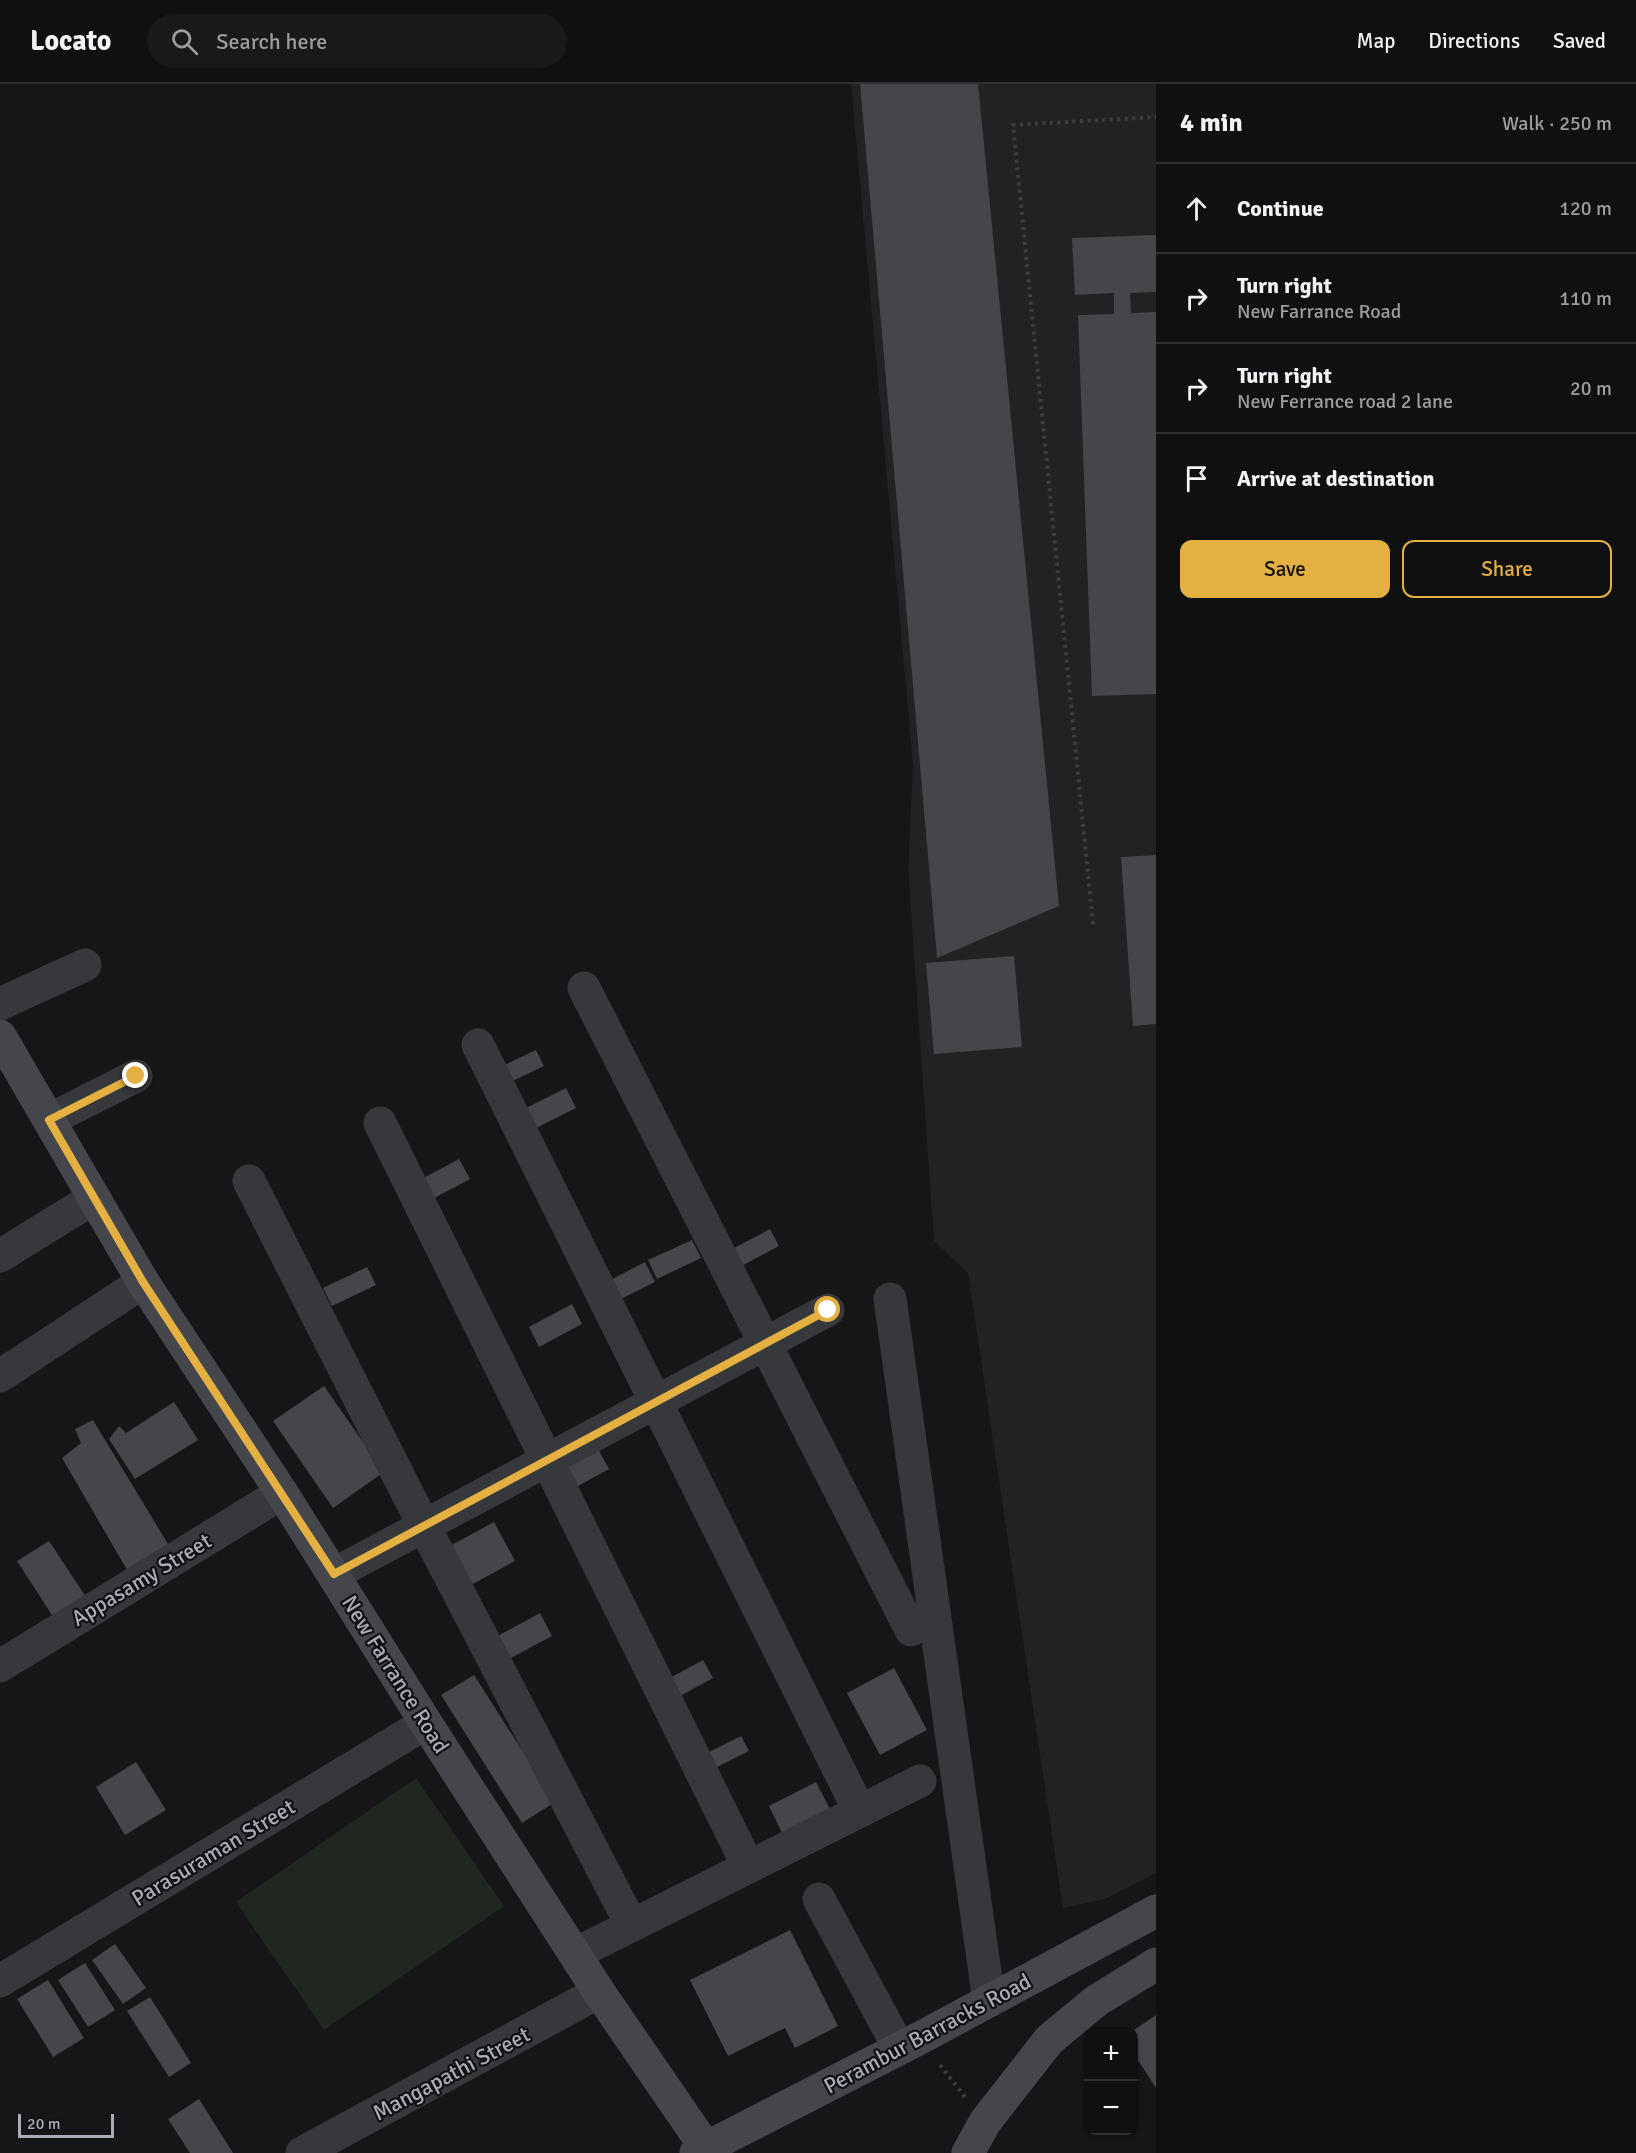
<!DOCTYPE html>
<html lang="en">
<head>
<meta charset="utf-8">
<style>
  body { margin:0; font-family:Signika,sans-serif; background:#19191a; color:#f1f3f6 }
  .controls { position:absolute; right:18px; bottom:18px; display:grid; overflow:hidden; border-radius:12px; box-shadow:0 2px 4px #0004 }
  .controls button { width:54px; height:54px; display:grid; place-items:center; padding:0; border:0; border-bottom:2px solid #303031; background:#101011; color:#f1f3f6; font:30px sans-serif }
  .scale { position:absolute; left:18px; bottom:15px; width:96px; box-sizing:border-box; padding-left:6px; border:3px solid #a8acb6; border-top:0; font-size:16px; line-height:21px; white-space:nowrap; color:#a8acb6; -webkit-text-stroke:4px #111012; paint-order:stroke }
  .stop { position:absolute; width:18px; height:18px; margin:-14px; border:4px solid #e4b041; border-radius:50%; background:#fff }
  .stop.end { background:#e4b041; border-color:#fff; box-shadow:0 2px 6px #0008 }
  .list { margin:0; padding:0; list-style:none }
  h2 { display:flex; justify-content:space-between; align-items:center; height:78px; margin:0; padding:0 24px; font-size:26px }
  h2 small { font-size:20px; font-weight:400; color:#9c9d9f }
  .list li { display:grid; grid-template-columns:39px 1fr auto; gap:18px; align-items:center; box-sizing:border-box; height:90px; padding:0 24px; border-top:2px solid #303031 }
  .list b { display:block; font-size:22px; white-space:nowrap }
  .list p { margin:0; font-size:20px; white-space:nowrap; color:#9c9d9f }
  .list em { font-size:20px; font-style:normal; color:#9c9d9f }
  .actions { display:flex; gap:12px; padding:18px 24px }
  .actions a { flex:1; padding:14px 0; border:2px solid #e4b041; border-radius:12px; text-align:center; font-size:21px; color:#e4b041 }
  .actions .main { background:#e4b041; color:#111 }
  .icon { flex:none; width:33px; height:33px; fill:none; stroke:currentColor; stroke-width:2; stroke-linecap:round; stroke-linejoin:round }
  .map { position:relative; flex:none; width:1156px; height:2069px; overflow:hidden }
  header { display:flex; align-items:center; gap:36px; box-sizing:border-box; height:84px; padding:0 30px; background:#101011; border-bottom:2px solid #303031 }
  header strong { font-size:28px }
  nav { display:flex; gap:33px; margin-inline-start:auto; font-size:21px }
  .search { width:420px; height:54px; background:#19191a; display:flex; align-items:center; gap:15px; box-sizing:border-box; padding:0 21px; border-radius:33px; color:#9c9d9f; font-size:22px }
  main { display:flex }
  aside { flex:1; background:#101011 }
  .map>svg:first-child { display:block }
  .built { fill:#222224 }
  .green { fill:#202721 }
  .building { fill:#45464a }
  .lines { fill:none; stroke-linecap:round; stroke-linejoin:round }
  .path { stroke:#3d3e43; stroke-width:4; stroke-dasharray:3 4.5; stroke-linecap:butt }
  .street { stroke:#37383c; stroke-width:33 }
  .secondary { stroke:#45464c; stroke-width:33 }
  .route { stroke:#e4b041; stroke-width:8 }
  .labels { text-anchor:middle; stroke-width:4.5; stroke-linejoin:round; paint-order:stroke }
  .street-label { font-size:22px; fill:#a8acb6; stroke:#111012 }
</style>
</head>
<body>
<header>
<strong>Locato</strong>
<div class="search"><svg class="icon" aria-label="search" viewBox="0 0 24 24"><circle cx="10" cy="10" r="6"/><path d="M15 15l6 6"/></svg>Search here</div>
<nav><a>Map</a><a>Directions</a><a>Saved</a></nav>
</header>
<main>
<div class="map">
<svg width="1156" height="2069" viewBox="0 0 1156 2069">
  <rect width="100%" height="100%" fill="#161517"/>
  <path class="built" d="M851 0H1156V1789L1105 1815 1063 1824 968 1189 934 1157 908 785 913 679Z"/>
  <path class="green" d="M416 1694 504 1822 324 1946 236 1818Z"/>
  <path class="building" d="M860 0H978L1059 822 937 874Z
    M1156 151V208L1130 209 1131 229 1156 228V610L1092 612 1078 231 1114 230V209L1075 211 1072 154Z
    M1156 771V940L1133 942 1121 773Z
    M1014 872 1022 963 934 970 926 879Z
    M536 966 544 982 502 1002 494 986Z
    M566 1004 576 1024 526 1049 516 1029Z
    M459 1075 470 1095 425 1119 414 1099Z
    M770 1145 779 1162 732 1187 723 1170Z
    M692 1156 701 1174 657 1195 648 1176Z
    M645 1178 655 1198 611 1220 601 1201Z
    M367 1183 376 1201 332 1222 323 1204Z
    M572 1220 582 1240 539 1263 529 1243Z
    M324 1302 384 1388 333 1424 273 1337Z
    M174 1318 198 1356 135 1395 109 1355 119 1342 126 1349Z
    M93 1336 171 1465 130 1491 62 1374 81 1359 75 1345Z
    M598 1365 609 1385 567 1408 556 1388Z
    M494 1438 515 1477 469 1502 448 1463Z
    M49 1457 92 1522 59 1542 17 1477Z
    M540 1529 552 1552 507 1576 494 1554Z
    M703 1576 713 1594 671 1617 661 1599Z
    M894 1584 927 1646 880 1671 847 1609Z
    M474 1591 555 1718 522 1739 441 1611Z
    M741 1652 749 1667 705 1689 697 1674Z
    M136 1678 166 1726 125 1751 96 1703Z
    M816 1698 830 1725 782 1749 769 1722Z
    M790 1846 838 1942 795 1964 785 1944 728 1972 690 1896Z
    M115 1860 146 1904 123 1920 92 1876Z
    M85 1879 115 1926 88 1943 58 1896Z
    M48 1896 84 1954 53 1973 17 1915Z
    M150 1913 191 1979 169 1993 127 1927Z
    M1156 1931V2004L1134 1970V1946Z
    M199 2015 233 2069H190L168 2035Z"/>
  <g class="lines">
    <path class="path" d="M1093 840 1013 41 1156 33
      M940 1981 965 2013"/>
    <path class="street" d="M584 904 911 1546
      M0 920 85 881
      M478 961 859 1726
      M49 1036 136 992
      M380 1039 748 1782
      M249 1097 424 1442 631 1840
      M0 1172 94 1114
      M890 1215 989 1917
      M0 1292 143 1198
      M334 1490 828 1226
      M0 1582 282 1409
      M819 1815 899 1964
      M575 1870 920 1697
      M0 1897 426 1639
      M302 2069 599 1908"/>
    <path class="secondary" d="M0 952 143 1198 282 1409 426 1639 599 1908 706 2064
      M696 2069 922 1953 1156 1827
      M968 2069 985 2038 1049 1956 1096 1917 1156 1880"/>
  </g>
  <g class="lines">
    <path class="route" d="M136 992 49 1036 143 1198 334 1490 828 1226"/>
  </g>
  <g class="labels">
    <g class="street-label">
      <text transform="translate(141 1495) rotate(-31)" y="8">Appasamy Street</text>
      <text transform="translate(396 1590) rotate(58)" y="8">New Farrance Road</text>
      <text transform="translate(213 1768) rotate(-31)" y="8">Parasuraman Street</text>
      <text transform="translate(927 1949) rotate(-28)" y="8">Perambur Barracks Road</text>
      <text transform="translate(451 1989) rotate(-28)" y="8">Mangapathi Street</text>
    </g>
  </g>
</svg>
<div class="controls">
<button>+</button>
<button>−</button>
</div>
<div class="scale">20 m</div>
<div class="stop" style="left:828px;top:1226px"></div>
<div class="stop end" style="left:136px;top:992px"></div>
</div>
<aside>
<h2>4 min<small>Walk · 250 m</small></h2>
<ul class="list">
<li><svg class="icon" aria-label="ahead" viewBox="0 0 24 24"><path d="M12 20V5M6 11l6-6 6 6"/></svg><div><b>Continue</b></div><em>120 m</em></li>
<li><svg class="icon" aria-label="right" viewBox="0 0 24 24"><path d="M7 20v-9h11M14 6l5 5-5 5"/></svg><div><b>Turn right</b><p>New Farrance Road</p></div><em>110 m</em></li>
<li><svg class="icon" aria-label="right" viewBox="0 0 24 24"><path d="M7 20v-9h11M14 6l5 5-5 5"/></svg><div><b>Turn right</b><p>New Ferrance road 2 lane</p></div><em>20 m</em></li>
<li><svg class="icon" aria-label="arrive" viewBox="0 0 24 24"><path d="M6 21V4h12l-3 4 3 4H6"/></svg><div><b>Arrive at destination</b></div></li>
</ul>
<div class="actions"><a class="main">Save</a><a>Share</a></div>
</aside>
</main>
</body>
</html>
